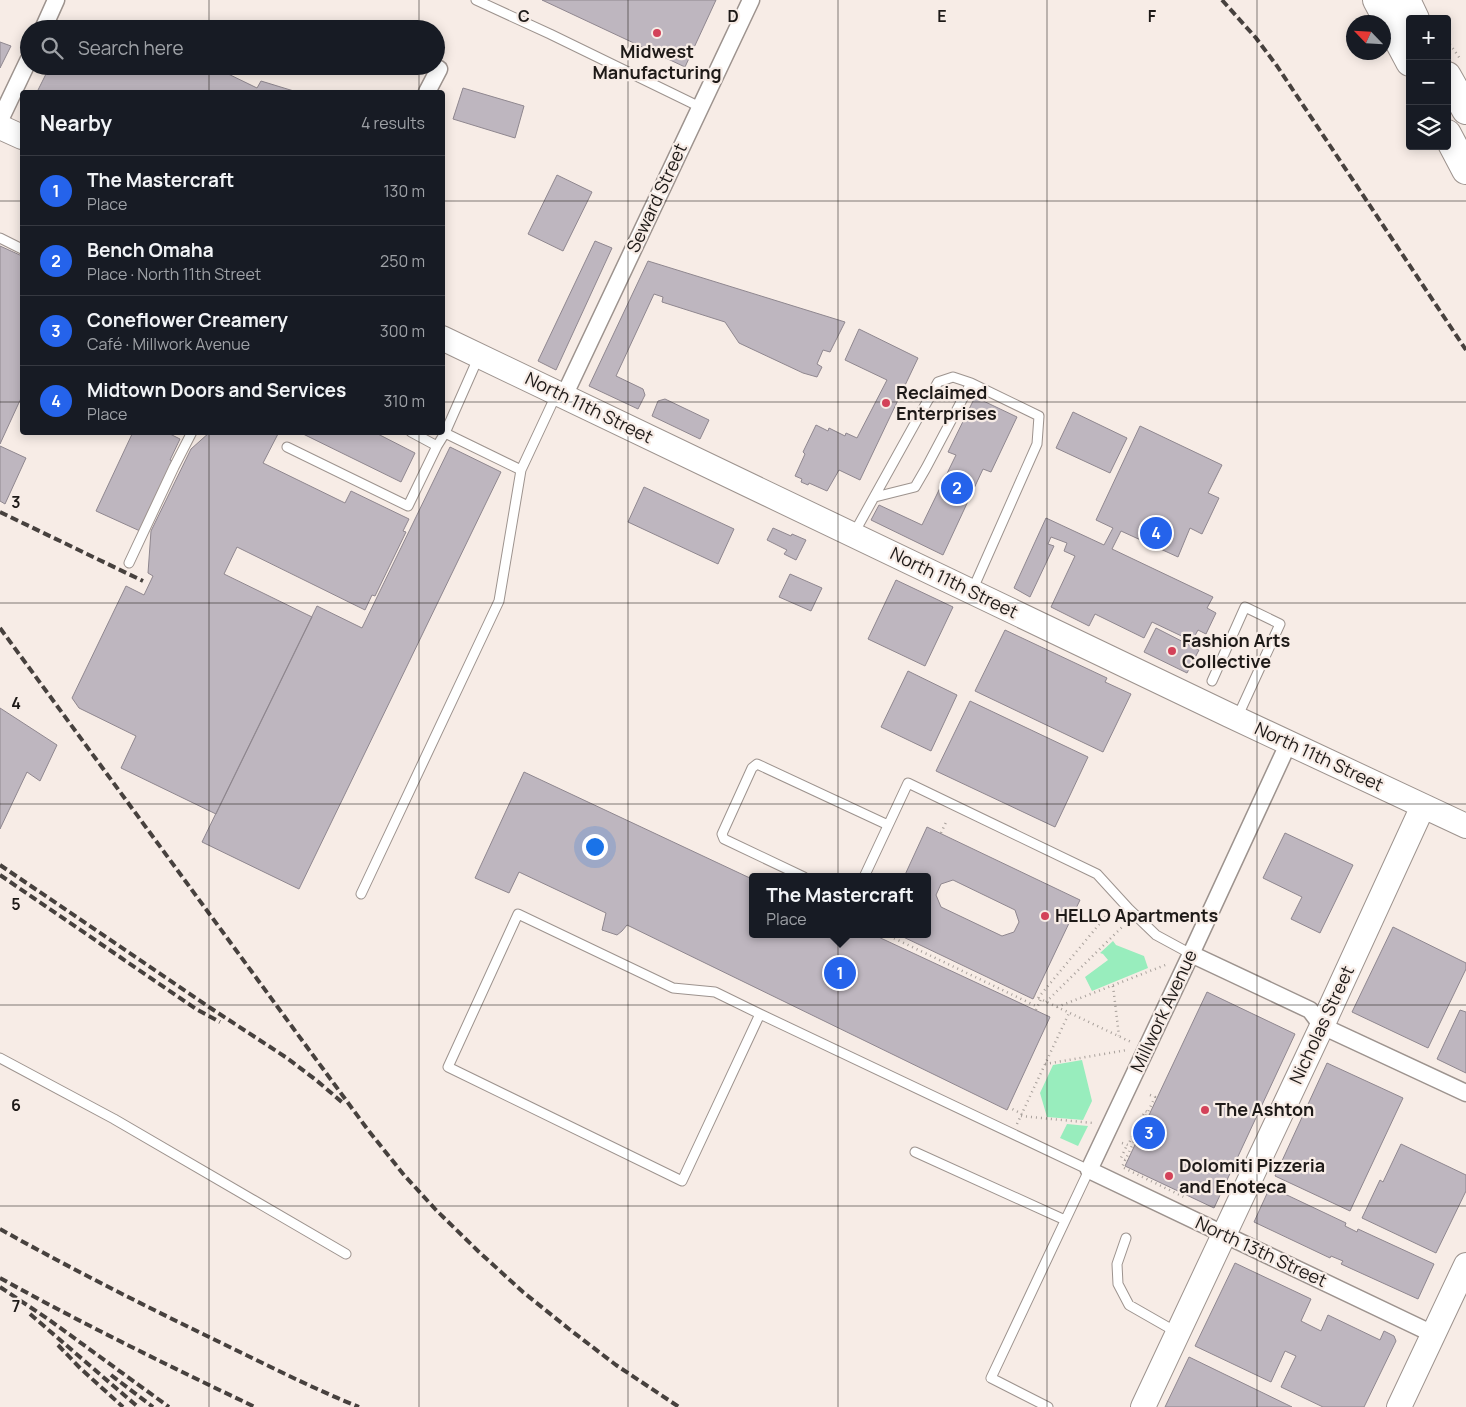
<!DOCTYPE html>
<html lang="en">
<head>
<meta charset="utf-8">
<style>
  body { margin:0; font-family:Manrope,sans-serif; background:#20242c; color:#f1f3f6 }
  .controls { position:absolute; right:15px; top:15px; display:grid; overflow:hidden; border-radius:5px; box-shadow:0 2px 12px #0003 }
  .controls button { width:45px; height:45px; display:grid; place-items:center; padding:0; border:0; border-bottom:1px solid #363941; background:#171b24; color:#f1f3f6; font:25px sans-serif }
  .compass { position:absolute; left:1346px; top:15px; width:45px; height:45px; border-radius:50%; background:#171b24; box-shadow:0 2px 12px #0003; rotate:295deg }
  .you { position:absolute; left:594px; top:846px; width:18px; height:18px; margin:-12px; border:4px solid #fff; border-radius:50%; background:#1a73e8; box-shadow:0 0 0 8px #1a73e833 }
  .badge { display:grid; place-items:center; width:32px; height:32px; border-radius:50%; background:#2563eb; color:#fff; font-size:16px; font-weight:700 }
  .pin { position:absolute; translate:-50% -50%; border:2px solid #fff; box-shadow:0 1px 5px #0006 }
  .popup { position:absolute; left:749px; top:873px; width:182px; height:65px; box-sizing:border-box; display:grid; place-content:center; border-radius:5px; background:#171b24; filter:drop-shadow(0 1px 4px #0005); font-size:16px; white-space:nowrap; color:#9ea1a6 }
  .popup b { font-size:19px; color:#f1f3f6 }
  .popup::after { content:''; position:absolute; left:50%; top:100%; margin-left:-10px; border:10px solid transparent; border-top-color:#171b24 }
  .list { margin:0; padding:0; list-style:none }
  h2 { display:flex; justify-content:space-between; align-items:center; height:65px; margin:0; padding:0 20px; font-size:21px }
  h2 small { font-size:16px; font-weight:400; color:#9ea1a6 }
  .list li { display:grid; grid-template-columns:32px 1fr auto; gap:15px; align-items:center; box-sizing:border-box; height:70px; padding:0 20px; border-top:1px solid #363941 }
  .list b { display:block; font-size:19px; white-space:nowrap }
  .list p { margin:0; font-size:16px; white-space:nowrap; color:#9ea1a6 }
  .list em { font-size:16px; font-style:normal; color:#9ea1a6 }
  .icon { flex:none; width:28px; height:28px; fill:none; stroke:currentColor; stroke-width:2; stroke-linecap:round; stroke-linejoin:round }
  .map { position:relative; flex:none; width:1466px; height:1407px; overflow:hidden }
  .search { position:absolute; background:#171b24; box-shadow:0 2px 12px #0003; left:20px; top:20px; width:425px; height:55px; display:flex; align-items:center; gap:12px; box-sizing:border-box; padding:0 18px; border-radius:28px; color:#9ea1a6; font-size:19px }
  .panel { position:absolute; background:#171b24; box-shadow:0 2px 12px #0003; left:20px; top:90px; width:425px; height:345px; border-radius:5px }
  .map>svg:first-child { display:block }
  .green { fill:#98edbd }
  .building { fill:#beb6bf; stroke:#8f878f; fill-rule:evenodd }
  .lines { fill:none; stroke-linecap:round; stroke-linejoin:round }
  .lane-casing { stroke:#9d938e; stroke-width:11 }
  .street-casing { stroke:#9d938e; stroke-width:19 }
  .secondary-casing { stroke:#9d938e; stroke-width:26 }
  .highway-casing { stroke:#9d938e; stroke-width:30 }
  .path { stroke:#a8a09b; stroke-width:2.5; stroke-dasharray:1 4; stroke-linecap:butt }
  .lane { stroke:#fff; stroke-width:9 }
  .street { stroke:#fff; stroke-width:16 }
  .secondary { stroke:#fff; stroke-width:24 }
  .highway { stroke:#fff; stroke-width:28 }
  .rail { stroke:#47413e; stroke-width:4; stroke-dasharray:8 4; stroke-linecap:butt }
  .grid { fill:none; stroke:#1e1a18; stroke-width:1; stroke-opacity:0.55 }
  .poi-dot { fill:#d34259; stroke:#f7ece6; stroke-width:2 }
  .labels { text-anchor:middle; stroke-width:4.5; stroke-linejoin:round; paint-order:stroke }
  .poi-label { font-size:18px; font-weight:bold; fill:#1e1a18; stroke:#f7ece6; text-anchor:start }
  .street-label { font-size:18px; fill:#1e1a18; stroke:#f7ece6 }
  .grid-label { font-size:16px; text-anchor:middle; font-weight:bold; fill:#1e1a18; stroke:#f7ece6; stroke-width:4.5; stroke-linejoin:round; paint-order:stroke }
</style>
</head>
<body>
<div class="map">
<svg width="1466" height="1407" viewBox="0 0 1466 1407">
  <rect width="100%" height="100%" fill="#f7ece6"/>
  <path class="green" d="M1113 941 1116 945 1144 956 1148 968 1092 991 1085 977 1108 960 1103 954 1100 953Z
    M1082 1060 1092 1101 1083 1120 1047 1117 1040 1093 1053 1065Z
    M1067 1124 1088 1126 1078 1146 1060 1138Z"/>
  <path class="building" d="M542 0H716L685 67Z
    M0 42 11 46 0 68Z
    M50 66H209L220 70 257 88 261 81 297 92H37Z
    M463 88 524 106 515 138 453 119Z
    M557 175 592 192 563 251 528 234Z
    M595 241 612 248 556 370 538 361Z
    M0 246 22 256V396L0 444Z
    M648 261 845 322 830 352 823 350 817 364 822 367 817 377 803 373 739 343 725 322 662 302 663 297 654 294 616 376 643 389 645 395 638 409 589 386Z
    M859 329 918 358 860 480 839 470 827 491 809 483 808 485 801 482 802 479 795 476 805 454 803 452 816 425 828 431 829 428 845 436 846 433 857 438 887 380 845 360Z
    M975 397 1017 417 991 472 983 469 943 555 871 520 879 505 922 525 956 455 948 452Z
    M665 399 709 420 700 439 652 416 658 401Z
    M1073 412 1127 438 1110 473 1056 448Z
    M1140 426 1222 465 1208 493 1219 498 1202 534 1190 528 1178 557 1121 531 1112 549 1213 597 1207 608 1216 613 1206 634 1198 630 1192 641 1152 622 1144 638 1095 614 1089 626 1051 607 1075 556 1064 551 1067 543 1051 537 1048 544 1054 546 1030 597 1014 588 1046 518 1104 545 1113 528 1096 520Z
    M133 432H166L180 439 170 460 173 461 140 531 96 511Z
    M210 432H279L263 463 345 503 351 491 409 519 403 531 406 532 375 596 372 595 365 610 237 547 224 574 312 617 216 814 121 768 136 736 79 708 72 698 126 586 144 595 153 576 148 573 151 531 191 449Z
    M299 432H374L415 453 401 482Z
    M0 446 26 458 5 504 0 501Z
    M450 447 501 472 299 889 202 842 317 606 362 628Z
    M644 487 734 529 718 564 628 522Z
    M773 528 791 536 792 534 806 540 796 560 784 554 787 550 767 540Z
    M790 574 822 588 811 611 779 597Z
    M896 580 953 607 925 666 868 639Z
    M1156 628 1199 650 1187 673 1144 652Z
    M1005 630 1107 678 1105 682 1131 694 1103 752 975 691Z
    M908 671 957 695 931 751 881 727Z
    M970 701 1088 757 1055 827 936 771Z
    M0 708 57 745 40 781 27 772 0 829Z
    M524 772 752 879V934H872L1050 1017 1007 1110 627 925 622 931 617 935 602 930 606 913 519 872 509 893 475 878Z
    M927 827 1080 900 1033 999 897 934H928V877H904ZM953 880 1015 910 1019 922 1014 932 1002 936 941 907 936 895 941 884Z
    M1285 833 1353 865 1320 933 1291 919 1302 897 1263 878Z
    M1393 927 1466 963V969L1428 1048 1352 1012Z
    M1207 992 1295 1034 1214 1208 1125 1166Z
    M1460 1010 1466 1012V1073L1437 1059Z
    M1327 1063 1403 1098 1350 1211 1275 1176Z
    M1401 1144 1466 1175V1191L1436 1253 1362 1218 1380 1180 1383 1182Z
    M1270 1187 1346 1223 1345 1226 1357 1232 1358 1229 1434 1264 1418 1299 1341 1264 1343 1261 1331 1256 1330 1258 1254 1222Z
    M1235 1263 1311 1299 1301 1321 1321 1331 1328 1315 1380 1340 1384 1331 1394 1336 1396 1341 1364 1407H1323L1281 1387 1296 1356 1285 1351 1271 1382 1195 1346Z
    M1189 1357 1292 1407H1165Z"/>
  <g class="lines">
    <defs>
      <path id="lane" d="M476 0 550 34 700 107
        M0 238 22 249
        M479 356 445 433 521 470 557 393
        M411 432 437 446 445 433
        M287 447 408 506 437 446
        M875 497 915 487 926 468 971 383
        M853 535 938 382 953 377 971 383 1039 416 1037 444 972 591
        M129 563 174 467 192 432
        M1212 681 1245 607 1280 624 1237 718
        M804 877 724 839 722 834 752 768 757 764 888 825
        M864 877 908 783 1097 874 1129 909 1156 935 1191 954
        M361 894 499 601 521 470
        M760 1014 682 1181 448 1067 518 914 673 988 715 992 760 1014 1089 1170 991 1378 1048 1407
        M0 1058 114 1119 346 1254
        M915 1152 1065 1220
        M1126 1238 1117 1264 1118 1284 1129 1305 1178 1333"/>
      <path id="street" d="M43 29 56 0
        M427 92 439 69
        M0 120 29 59
        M564 396 751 0
        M1289 742 1191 954 1089 1170 1433 1334
        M1191 954 1310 1010 1322 1026 1466 1093"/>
      <path id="secondary" d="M0 127 22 137
        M442 338 1229 715 1466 826
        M1143 1407 1322 1026 1423 806
        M1399 1407 1466 1265"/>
      <path id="highway" d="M1377 0 1410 62
        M1406 0 1415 19
        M1447 76 1466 110
        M1447 134 1466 170"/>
    </defs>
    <use href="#lane" class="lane-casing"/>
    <use href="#street" class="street-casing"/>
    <use href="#secondary" class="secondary-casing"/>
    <use href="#highway" class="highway-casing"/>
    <path class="path" d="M1447 40 1461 60
      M941 833 947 820
      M885 934 1038 1007
      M1113 986 1119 1036
      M1034 996 1131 1042
      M1038 998 1111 910
      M1046 1002 1123 926
      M1057 1007 1168 964
      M1036 1010 1041 999
      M1045 1064 1127 1050
      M1150 1095 1155 1097 1122 1167 1186 1198
      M1008 1107 1022 1114
      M1021 1116 1093 1123
      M1017 1124 1069 1013
      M1122 1143 1128 1145 1145 1111 1148 1112
      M1125 1160 1121 1158 1127 1145"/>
    <use href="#lane" class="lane"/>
    <use href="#street" class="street"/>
    <use href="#secondary" class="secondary"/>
    <use href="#highway" class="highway"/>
    <path class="rail" d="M1222 0 1256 38 1277 66 1466 350
      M0 512 143 581
      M0 628 293 1028 368 1130 404 1175 436 1210 478 1251 523 1292 569 1329 616 1365 679 1407
      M0 865 212 1009 287 1058 316 1080 343 1103
      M0 875 196 1009 220 1022
      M0 1229C68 1267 137 1302 207 1336 257 1360 307 1386 359 1407
      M0 1278C83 1324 169 1366 255 1407
      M0 1287 48 1319 169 1407
      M30 1314 138 1407
      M58 1345 80 1368 123 1407
      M111 1375 153 1407"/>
  </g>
  <path class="grid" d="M209 0V29M419 0V29M628 0V1407M838 0V1407M1047 0V1407M1257 0V1407M209 66V92M419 66V92M0 201H22M442 201H1466M0 402H22M442 402H1466M209 432V1407M419 432V1407M0 603H1466M0 804H1466M0 1005H1466M0 1206H1466"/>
  <g class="poi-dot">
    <circle cx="657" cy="33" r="5"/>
    <circle cx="886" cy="403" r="5"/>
    <circle cx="1172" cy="651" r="5"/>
    <circle cx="1045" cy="916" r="5"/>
    <circle cx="1205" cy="1110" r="5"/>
    <circle cx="1169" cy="1176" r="5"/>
  </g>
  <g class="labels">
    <g class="poi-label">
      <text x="657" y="58" text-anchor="middle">Midwest<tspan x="657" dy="21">Manufacturing</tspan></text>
      <text x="896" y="399">Reclaimed<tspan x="896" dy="21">Enterprises</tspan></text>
      <text x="1182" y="647">Fashion Arts<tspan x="1182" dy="21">Collective</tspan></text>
      <text x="1055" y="922">HELLO Apartments</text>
      <text x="1215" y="1116">The Ashton</text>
      <text x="1179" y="1172">Dolomiti Pizzeria<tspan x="1179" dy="21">and Enoteca</tspan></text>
    </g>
    <g class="street-label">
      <text transform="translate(657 198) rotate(-65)" y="6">Seward Street</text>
      <text transform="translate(589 408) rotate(26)" y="6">North 11th Street</text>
      <text transform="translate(954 583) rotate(26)" y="6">North 11th Street</text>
      <text transform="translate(1319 757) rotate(25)" y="6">North 11th Street</text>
      <text transform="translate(1164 1011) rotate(-65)" y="6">Millwork Avenue</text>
      <text transform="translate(1322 1025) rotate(-65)" y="6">Nicholas Street</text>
      <text transform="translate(1261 1252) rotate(25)" y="6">North 13th Street</text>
    </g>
  </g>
  <g class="grid-label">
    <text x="524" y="22">C</text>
    <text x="733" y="22">D</text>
    <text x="942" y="22">E</text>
    <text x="1152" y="22">F</text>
    <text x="16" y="508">3</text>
    <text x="16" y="709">4</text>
    <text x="16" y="910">5</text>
    <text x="16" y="1111">6</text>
    <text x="16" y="1312">7</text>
  </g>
</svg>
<div class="controls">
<button>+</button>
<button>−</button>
<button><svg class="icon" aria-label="layers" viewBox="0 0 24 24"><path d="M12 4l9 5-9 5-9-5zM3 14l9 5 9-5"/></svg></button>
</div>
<svg class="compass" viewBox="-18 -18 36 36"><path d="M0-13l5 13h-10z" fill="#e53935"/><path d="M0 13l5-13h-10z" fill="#9ea1a6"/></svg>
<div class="you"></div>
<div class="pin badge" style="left:840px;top:973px">1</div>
<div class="popup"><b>The Mastercraft</b>Place</div>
<div class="pin badge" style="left:957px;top:488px">2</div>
<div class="pin badge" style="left:1149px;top:1133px">3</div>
<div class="pin badge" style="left:1156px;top:533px">4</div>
<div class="search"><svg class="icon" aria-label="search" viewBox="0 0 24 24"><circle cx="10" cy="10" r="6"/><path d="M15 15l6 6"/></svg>Search here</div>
<section class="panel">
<h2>Nearby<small>4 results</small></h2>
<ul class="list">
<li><span class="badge">1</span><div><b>The Mastercraft</b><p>Place</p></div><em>130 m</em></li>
<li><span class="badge">2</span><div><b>Bench Omaha</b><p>Place · North 11th Street</p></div><em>250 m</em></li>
<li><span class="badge">3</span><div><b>Coneflower Creamery</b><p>Café · Millwork Avenue</p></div><em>300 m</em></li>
<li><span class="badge">4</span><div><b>Midtown Doors and Services</b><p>Place</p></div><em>310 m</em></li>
</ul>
</section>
</div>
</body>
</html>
